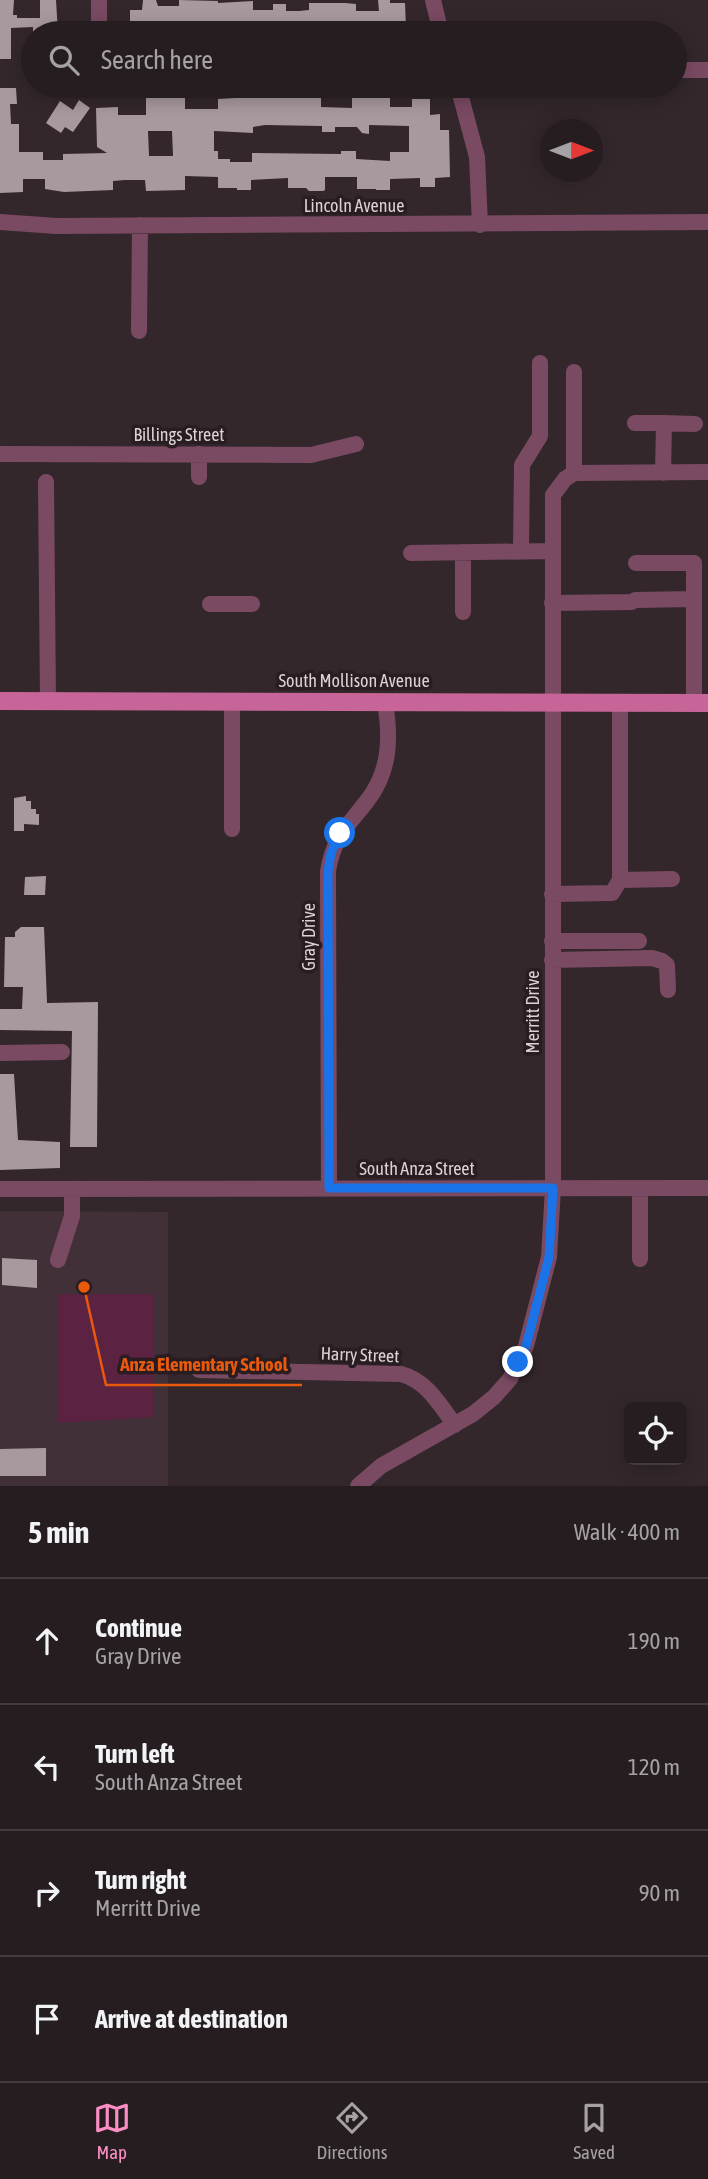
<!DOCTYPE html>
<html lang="en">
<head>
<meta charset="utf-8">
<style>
  body { margin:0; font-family:"Asap Condensed",sans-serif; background:#2e262a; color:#f1f3f6 }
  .controls { position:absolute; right:21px; bottom:21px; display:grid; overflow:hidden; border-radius:10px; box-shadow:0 4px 18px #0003 }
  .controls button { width:63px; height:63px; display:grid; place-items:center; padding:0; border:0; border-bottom:2px solid #423b3f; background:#261d21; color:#f1f3f6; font:35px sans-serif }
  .compass { position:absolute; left:540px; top:119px; width:63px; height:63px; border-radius:50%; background:#261d21; box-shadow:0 4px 18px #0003; rotate:90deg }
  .stop { position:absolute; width:21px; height:21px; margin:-16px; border:5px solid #1a73e8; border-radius:50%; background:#fff }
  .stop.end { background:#1a73e8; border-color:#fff; box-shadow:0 2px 7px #0008 }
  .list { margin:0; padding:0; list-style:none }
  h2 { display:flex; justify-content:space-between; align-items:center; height:91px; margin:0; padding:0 28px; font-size:30px }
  h2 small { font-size:23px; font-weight:400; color:#a4a2a5 }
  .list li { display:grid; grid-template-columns:46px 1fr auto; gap:21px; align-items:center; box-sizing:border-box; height:126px; padding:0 28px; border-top:2px solid #423b3f }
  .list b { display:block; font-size:26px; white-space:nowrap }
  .list p { margin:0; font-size:23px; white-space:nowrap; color:#a4a2a5 }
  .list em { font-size:23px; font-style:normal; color:#a4a2a5 }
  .icon { flex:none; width:38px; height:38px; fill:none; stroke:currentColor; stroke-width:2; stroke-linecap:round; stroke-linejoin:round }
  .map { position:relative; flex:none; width:708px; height:1486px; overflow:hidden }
  .search { position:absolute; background:#261d21; box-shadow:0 4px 18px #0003; left:21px; right:21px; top:21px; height:77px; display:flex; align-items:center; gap:18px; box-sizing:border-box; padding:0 24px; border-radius:38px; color:#a4a2a5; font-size:26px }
  .sheet { height:595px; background:#261d21 }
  nav { display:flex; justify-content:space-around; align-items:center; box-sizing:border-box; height:98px; border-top:2px solid #423b3f; background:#261d21; font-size:19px; color:#a4a2a5 }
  nav a { display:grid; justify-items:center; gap:4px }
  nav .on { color:#fb8fc5 }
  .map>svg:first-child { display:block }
  .built { fill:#423038 }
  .green { fill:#5c2242 }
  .building { fill:#a8999f; fill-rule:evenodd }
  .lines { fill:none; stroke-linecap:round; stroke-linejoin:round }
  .minor { stroke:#7a4a62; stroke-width:16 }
  .major { stroke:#c76598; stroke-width:18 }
  .route { stroke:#1a73e8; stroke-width:9 }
  .labels { text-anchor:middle; stroke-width:7; stroke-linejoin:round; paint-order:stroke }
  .street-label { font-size:18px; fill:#dad2d6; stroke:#291d22 }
  .leader { fill:none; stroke:#e8590c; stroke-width:2.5 }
  .callout-dot { fill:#e8590c; stroke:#291d22; stroke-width:2.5 }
  .callout-label { font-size:19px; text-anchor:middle; font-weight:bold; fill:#e8590c; stroke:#291d22; stroke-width:7; stroke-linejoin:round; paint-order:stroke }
</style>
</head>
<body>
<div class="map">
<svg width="708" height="1486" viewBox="0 0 708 1486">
  <rect width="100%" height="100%" fill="#33272c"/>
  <path class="built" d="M0 1211 168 1212V1486H0Z"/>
  <path class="green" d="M57 1294H153V1417L57 1423Z"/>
  <path class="building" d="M0 0H14L13 15H17V18H40V0H56L58 33H33V27L11 28V59H0Z
    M143 0H156L158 6H179V0L218 1V3L253 1V10H273V4H286V11H299L309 10V3H345L356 4V11H379L378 0H390V3H405L406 27 391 28V33H357V29H326V33H288V30L281 29H254V33H218V28H185V33H145V29L130 28V10H142Z
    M0 88H16L17 104H10L11 124H19V152H43V160H63V154L107 153 97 147 96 108 118 107V115H146V97L185 96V109H218V99L252 97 307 98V96H321V107L352 108V98L355 96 390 97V107H412V99H430V115L440 114V130H449L450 177 435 178V187H420V178L390 179V190H376V189H357V177H325V190L323 191H309L306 188H288V178L251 180V190H237V188H218V177L185 176V190L146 191 145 180H125L113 181V190L64 192 45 189V179H23V192L0 193ZM265 125 322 126V132H335V127H357L362 133 369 134V125L409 126V152H390V161L356 159V151H341V154L252 153V162H230V159H218V151H214V131L253 133V127ZM148 131H172L173 156H149Z
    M79 100 90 108 73 132 65 127 61 133 46 123 60 101 73 110Z
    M26 796V801H31V809H36V814H39V825L24 824V831H14V798Z
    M46 876 45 895H24L25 877Z
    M21 927H44L47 1003 98 1002 97 1147H70L72 1031 0 1030V1009H22L23 987H4L5 937H15V932Z
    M0 1074H14L18 1140 60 1142V1168L0 1170Z
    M2 1258 37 1260V1288L2 1285Z
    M46 1448V1476H0V1449Z"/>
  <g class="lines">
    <path class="minor" d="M433 0 441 33
      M99 33V0
      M675 70H708
      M458 86 477 157 480 225
      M0 222 56 226 708 222
      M139 331 140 225
      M635 423H664L663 473
      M664 423 695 424
      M0 454 311 455 356 444
      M574 473V372
      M199 477V454
      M46 482 48 702
      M521 551 522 465 540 436V363
      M463 552V612
      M411 553 553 551
      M636 563H694V703
      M635 600 694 599
      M552 603 632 602
      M210 604H252
      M232 702V829
      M620 703V880L672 879
      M552 894 612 893 620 880
      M552 941H639
      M552 960 652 958 662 961 667 965 668 990
      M0 1053 62 1052
      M329 1188 328 871C334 836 347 827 367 801 390 772 391 738 385 703
      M640 1188V1259
      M0 1189 708 1188
      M58 1260 72 1216V1189
      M199 1370 401 1374C427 1381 439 1404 455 1425
      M358 1486 381 1466 473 1414 494 1397 510 1379 526 1346 549 1257 553 1188V495L565 479 574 473 708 472"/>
    <path class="major" d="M0 701 708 703"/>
  </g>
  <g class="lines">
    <path class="route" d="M340 833 331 853 328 871 329 1188H553L549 1257 526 1346 518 1362"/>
  </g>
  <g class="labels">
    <g class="street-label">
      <text x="354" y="212">Lincoln Avenue</text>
      <text x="179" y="441">Billings Street</text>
      <text x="354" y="687">South Mollison Avenue</text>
      <text transform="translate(309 937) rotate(-90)" y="6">Gray Drive</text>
      <text transform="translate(533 1012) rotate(-90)" y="6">Merritt Drive</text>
      <text x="417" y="1175">South Anza Street</text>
      <text transform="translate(360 1355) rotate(2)" y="6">Harry Street</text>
    </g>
  </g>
  <path class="leader" d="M84 1287L106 1385H302"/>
  <circle class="callout-dot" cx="84" cy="1287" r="7"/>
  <g class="callout-label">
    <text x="204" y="1371">Anza Elementary School</text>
  </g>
</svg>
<div class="controls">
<button><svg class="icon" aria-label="locate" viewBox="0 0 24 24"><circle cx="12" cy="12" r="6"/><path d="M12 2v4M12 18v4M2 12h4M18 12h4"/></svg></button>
</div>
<svg class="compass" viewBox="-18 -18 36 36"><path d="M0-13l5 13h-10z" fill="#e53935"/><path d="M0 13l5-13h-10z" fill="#a4a2a5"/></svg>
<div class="stop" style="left:340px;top:833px"></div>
<div class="stop end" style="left:518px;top:1362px"></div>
<div class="search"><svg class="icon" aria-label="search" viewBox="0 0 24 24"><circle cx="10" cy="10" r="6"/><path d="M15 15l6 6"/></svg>Search here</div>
</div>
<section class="sheet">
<h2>5 min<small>Walk · 400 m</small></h2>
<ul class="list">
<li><svg class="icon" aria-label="ahead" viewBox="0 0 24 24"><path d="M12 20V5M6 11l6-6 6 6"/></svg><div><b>Continue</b><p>Gray Drive</p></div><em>190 m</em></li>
<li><svg class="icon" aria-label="left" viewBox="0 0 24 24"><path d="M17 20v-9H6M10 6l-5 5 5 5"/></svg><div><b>Turn left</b><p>South Anza Street</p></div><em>120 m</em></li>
<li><svg class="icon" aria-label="right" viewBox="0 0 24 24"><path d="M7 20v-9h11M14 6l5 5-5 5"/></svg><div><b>Turn right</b><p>Merritt Drive</p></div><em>90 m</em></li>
<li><svg class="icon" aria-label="arrive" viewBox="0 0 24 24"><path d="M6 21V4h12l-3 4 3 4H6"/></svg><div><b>Arrive at destination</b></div></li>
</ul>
</section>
<nav>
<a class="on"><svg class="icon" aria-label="map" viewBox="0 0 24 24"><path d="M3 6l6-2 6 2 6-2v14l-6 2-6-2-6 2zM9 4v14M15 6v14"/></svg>Map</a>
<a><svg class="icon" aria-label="directions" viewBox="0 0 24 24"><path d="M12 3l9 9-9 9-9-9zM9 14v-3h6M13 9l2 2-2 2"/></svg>Directions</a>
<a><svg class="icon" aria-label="saved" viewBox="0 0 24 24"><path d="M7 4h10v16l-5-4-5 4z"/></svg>Saved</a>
</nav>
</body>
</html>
